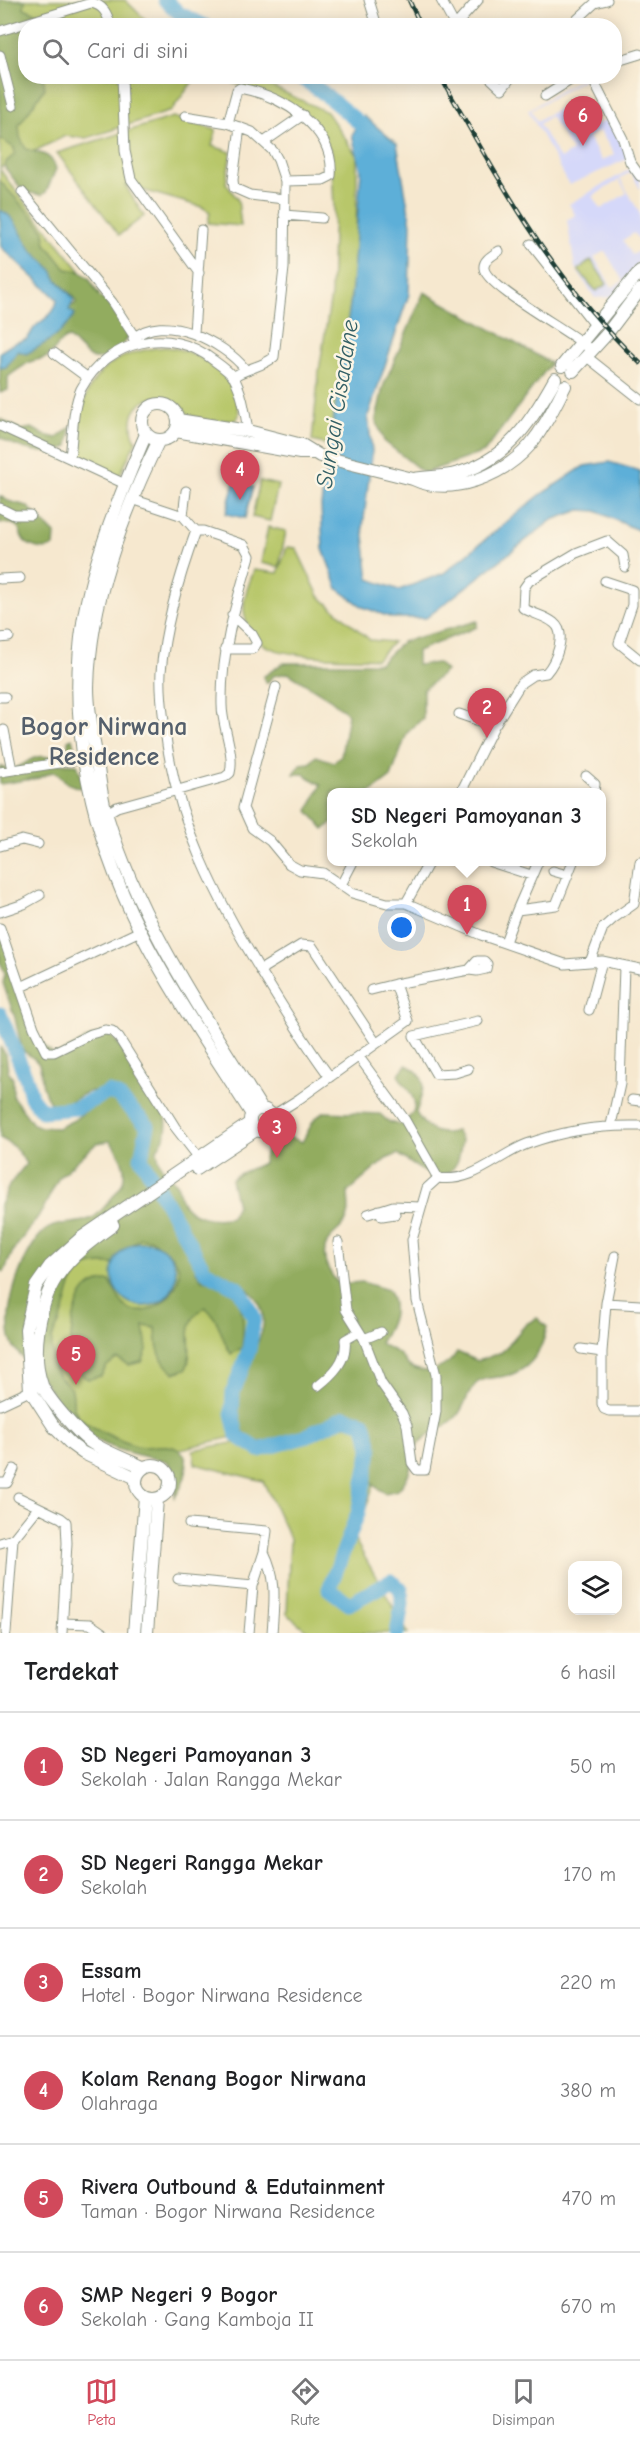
<!DOCTYPE html>
<html lang="id">
<head>
<meta charset="utf-8">
<style>
  body { margin:0; font-family:"Comic Neue",sans-serif; background:#f6f6f6; color:#202124 }
  .controls { position:absolute; right:18px; bottom:18px; display:grid; overflow:hidden; border-radius:12px; box-shadow:0 3px 15px #0003 }
  .controls button { width:54px; height:54px; display:grid; place-items:center; padding:0; border:0; border-bottom:2px solid #e0e0e0; background:#fff; color:#202124; font:30px sans-serif }
  .you { position:absolute; left:402px; top:928px; width:21px; height:21px; margin:-15px; border:4px solid #fff; border-radius:50%; background:#1a73e8; box-shadow:0 0 0 9px #1a73e833 }
  .badge { display:grid; place-items:center; width:39px; height:39px; border-radius:50%; background:#d1495b; color:#fff; font-size:20px; font-weight:700 }
  .pin { position:absolute; translate:-50% -50px; filter:drop-shadow(0 2px 3px #0008) }
  .pin::after { content:''; position:absolute; top:32px; width:21px; height:18px; background:inherit; clip-path:polygon(0 0,100% 0,50% 100%) }
  .popup { position:absolute; left:327px; top:788px; width:279px; height:78px; box-sizing:border-box; display:grid; place-content:center; border-radius:12px; background:#fff; filter:drop-shadow(0 2px 4px #0005); font-size:20px; white-space:nowrap; color:#757577 }
  .popup b { font-size:22px; color:#202124 }
  .popup::after { content:''; position:absolute; left:50%; top:100%; margin-left:-12px; border:12px solid transparent; border-top-color:#fff }
  .list { margin:0; padding:0; list-style:none }
  h2 { display:flex; justify-content:space-between; align-items:center; height:78px; margin:0; padding:0 24px; font-size:26px }
  h2 small { font-size:20px; font-weight:400; color:#757577 }
  .list li { display:grid; grid-template-columns:39px 1fr auto; gap:18px; align-items:center; box-sizing:border-box; height:108px; padding:0 24px; border-top:2px solid #e0e0e0 }
  .list b { display:block; font-size:22px; white-space:nowrap }
  .list p { margin:0; font-size:20px; white-space:nowrap; color:#757577 }
  .list em { font-size:20px; font-style:normal; color:#757577 }
  .icon { flex:none; width:33px; height:33px; fill:none; stroke:currentColor; stroke-width:2; stroke-linecap:round; stroke-linejoin:round }
  .map { position:relative; flex:none; width:640px; height:1633px; overflow:hidden }
  .search { position:absolute; background:#fff; box-shadow:0 3px 15px #0003; left:18px; right:18px; top:18px; height:66px; display:flex; align-items:center; gap:15px; box-sizing:border-box; padding:0 21px; border-radius:24px; color:#757577; font-size:22px }
  .sheet { height:726px; background:#fff }
  nav { display:flex; justify-content:space-around; align-items:center; box-sizing:border-box; height:84px; border-top:2px solid #e0e0e0; background:#fff; font-size:16px; color:#757577 }
  nav a { display:grid; justify-items:center; gap:3px }
  nav .on { color:#d1495b }
  .map>svg:first-child { display:block }
  .built { fill:#d5d8f9; fill-rule:evenodd }
  .green { fill:#b8c76a; stroke:#6c824f; stroke-width:1.5 }
  .forest { fill:#92ac5e; stroke:#587449; stroke-width:1.5 }
  .water { fill:#5dafd8; stroke:#3e7686; stroke-width:1.5 }
  .lines { fill:none; stroke-linecap:round; stroke-linejoin:round }
  .river { stroke:#5dafd8; stroke-width:15 }
  .minor-casing { stroke:#8a9282; stroke-width:11 }
  .tertiary-casing { stroke:#8a9282; stroke-width:14 }
  .minor { stroke:#fff; stroke-width:9 }
  .tertiary { stroke:#fff; stroke-width:12 }
  .rail-casing { stroke:#1f3d34; stroke-width:4.5 }
  .rail { stroke:#fcf5e5; stroke-width:2; stroke-dasharray:7; stroke-linecap:butt }
  .labels { text-anchor:middle; stroke-width:5; stroke-linejoin:round; paint-order:stroke }
  .water-label { font-size:24px; font-style:italic; fill:#325f65; stroke:#fcf5e5 }
  .quarter-label { font-size:26px; font-weight:bold; fill:#545f6c; stroke:#fcf5e5 }
</style>
</head>
<body>
<div class="map">
<svg width="640" height="1633" viewBox="0 0 640 1633">
  <rect width="100%" height="100%" fill="#fcf5e5"/>
  <filter id="ink" filterUnits="userSpaceOnUse"><feTurbulence type="fractalNoise" baseFrequency=".0167" numOctaves="2"/><feDisplacementMap in="SourceGraphic" scale="12" xChannelSelector="R" yChannelSelector="G"/><feConvolveMatrix kernelMatrix="1 2 1 2 8 2 1 2 1" color-interpolation-filters="sRGB"/></filter>
  <filter id="wash" filterUnits="userSpaceOnUse"><feTurbulence type="fractalNoise" baseFrequency=".008" numOctaves="4" result="noise"/><feDisplacementMap in="SourceGraphic" scale="24" xChannelSelector="R" yChannelSelector="G"/><feGaussianBlur stdDeviation="1.35" result="paint"/><feColorMatrix in="noise" values="0 0 0 0 0 0 0 0 0 0 0 0 0 0 0 0 0 1.4 0 .05"/><feComposite in="paint" operator="in"/></filter>
  <g filter="url(#wash)">
    <rect width="100%" height="100%" fill="#f6e8cf"/>
    <path class="built" d="M583 77H587L632 157 569 185 528 110ZM586 78 609 118 596 125 580 97 537 121 531 110ZM550 116 572 151 560 159 539 124ZM600 131 614 154 602 161 588 137Z
      M634 167 640 178V189L631 172 620 178 640 214V242L634 233 623 240 632 255 640 250V260L612 297 595 298 575 268 567 220 575 215 569 204ZM619 180 627 193 601 209 593 196ZM605 251 623 281 612 287 594 257Z"/>
    <path class="green" d="M0 0H125L151 25 26 26V76L196 77 171 111 87 138 65 136 0 168Z
      M219 77H251L327 112 357 156 356 262 331 446 312 441 319 371 331 295 334 207 331 151 301 110Z
      M173 117 216 130 212 146 231 152 226 183 238 200 241 226 208 223 210 212 202 207 125 185 144 216 119 235 57 153Z
      M0 169 9 182 99 294 87 300 0 211Z
      M591 260 607 284 596 291 578 270Z
      M166 347C202 351 238 377 239 415L236 420 211 421 188 415C171 387 129 395 132 427 132 431 134 437 136 441L119 477 78 458 76 452C78 436 79 419 83 405 94 364 127 350 166 347Z
      M260 481 278 485 270 521 252 517Z
      M268 527 286 531 279 567 261 563Z
      M287 547 296 548 319 596 370 640 393 642 377 659C351 657 278 659 260 642 251 634 245 622 244 610 243 596 250 582 254 570L278 573Z
      M155 1216 234 1286 252 1328 234 1387 237 1436 146 1457 86 1426 52 1378 50 1314 95 1251Z
      M370 1423 383 1457 355 1540 408 1633H310L287 1614 290 1539 263 1481 195 1464 193 1450 323 1427Z"/>
    <path class="forest" d="M0 0H25L24 8 55 21 56 25 26 26V76L43 77 45 88 19 125 20 137 26 149C39 154 51 152 56 169L46 192 42 195 24 192 5 168 6 162 15 154 14 148 0 138Z
      M0 181 41 226 44 232 46 244 66 269 79 271 89 278 99 296 112 307 129 335C126 345 102 364 91 358 83 353 76 344 69 338 59 339 56 351 47 357 42 360 34 359 28 363 22 367 13 372 8 377V390L0 393V366L16 349 68 305H74L76 302 74 297 36 261 0 217Z
      M424 292 551 363 484 452 424 473 384 441 376 420 383 387Z
      M0 419 21 430 32 428 44 435 57 438 71 427 68 446C50 459 18 449 0 437Z
      M0 496 8 501 27 506 55 534 54 546C45 552 26 547 22 537 20 533 20 530 18 527L13 524 0 523Z
      M477 621V627L417 651V665L438 663 446 671 423 690V718L407 733 391 777 371 792H332V823L324 829 308 811 321 785 304 774H294L300 764 310 763 316 756 334 762 341 756 348 714 330 699 288 673 273 676 267 683 263 677 283 663H380L402 642Z
      M72 738 76 754 61 757 55 763 77 764 84 785 79 788 67 783 57 773 52 772 39 778 0 784V766C14 775 24 761 37 757 43 755 50 758 57 757L68 748V740Z
      M0 928 36 1038 54 1055C74 1053 94 1024 114 1038L166 1115C168 1130 166 1137 157 1149 159 1172 166 1169 177 1185 180 1190 179 1194 181 1199 188 1218 214 1221 231 1217L237 1205 231 1180C241 1170 251 1170 263 1163L269 1138 279 1133 302 1142 314 1120 323 1112 380 1114 389 1122 400 1125C426 1107 412 1096 398 1075L406 1065C431 1076 423 1092 416 1113 426 1129 436 1137 456 1131L462 1141C460 1148 460 1158 456 1164 442 1190 413 1165 398 1154L386 1159 348 1192C348 1199 350 1209 348 1216 345 1228 333 1232 328 1241 319 1257 329 1273 339 1284L362 1282 388 1290C399 1309 391 1326 380 1343 386 1348 395 1350 400 1355 404 1359 404 1363 409 1366 426 1377 448 1368 457 1352L478 1361 502 1352 526 1324 537 1318 547 1327C542 1351 531 1371 505 1376 496 1378 487 1377 478 1382 468 1389 465 1408 456 1417 445 1429 423 1433 416 1448 409 1466 413 1473 398 1490L385 1493C382 1490 376 1488 374 1485 357 1464 386 1437 353 1416L340 1419 292 1442H253C241 1429 229 1418 231 1399 236 1365 282 1331 255 1297 248 1289 243 1284 234 1279 221 1271 211 1265 196 1271L202 1280C209 1281 219 1282 225 1286 246 1297 244 1329 242 1348L231 1354C220 1337 221 1320 205 1307 177 1326 197 1345 186 1369L174 1373C158 1360 157 1348 156 1328L144 1326 147 1350 142 1362 129 1365 117 1359 107 1366 101 1376 88 1379C84 1377 79 1374 77 1370 65 1353 72 1301 88 1288 94 1282 102 1281 110 1281 114 1289 120 1303 127 1308 148 1321 181 1293 179 1271 177 1253 161 1251 152 1240L140 1238 120 1253 114 1264C102 1264 88 1263 79 1272 68 1283 68 1304 61 1319 59 1325 53 1333 52 1339 51 1348 54 1363 56 1371 58 1378 67 1382 71 1388 75 1396 71 1407 76 1414 88 1427 120 1441 136 1446 148 1449 161 1443 173 1447 196 1455 185 1483 175 1497L174 1472 167 1461C136 1455 102 1449 79 1427 65 1414 54 1395 43 1380 34 1368 21 1358 13 1346 0 1317 19 1264 37 1239 54 1216 73 1229 94 1217 100 1213 113 1197 118 1190 131 1175 121 1154 110 1141L97 1143 59 1177 42 1211 13 1251 4 1272 0 1270V1205L10 1184 26 1164C19 1151 13 1144 0 1138V1047L6 1055 8 1071 13 1079V1097L33 1124 41 1127 58 1128 74 1120 95 1103 103 1101 102 1093C98 1093 95 1091 92 1091 76 1093 55 1123 45 1093 36 1068 50 1068 22 1050L15 1018 3 983 5 974 0 962Z"/>
    <path class="water" d="M364 116 397 144 411 224 409 294 368 416 372 451 363 527 369 579 399 590 444 573 540 495 584 466 609 462 640 471V531L596 511 580 510 552 520 426 618H392L363 607 338 589 323 549 321 505 351 298 361 171 352 135Z
      M0 210C16 216 21 236 31 249 37 257 46 262 51 269 53 271 54 275 55 277 60 284 68 292 74 299L69 310 75 314C64 333 45 344 26 354L18 351 6 367 0 368V352L14 343 27 339C31 335 32 329 36 326 45 318 56 314 57 299L1 247Z
      M234 482 253 487 245 518 226 514Z
      M112 1274a32 32 0 1 1 64 0a32 32 0 1 1-64 0Z"/>
    <g class="lines">
      <path class="river" d="M165 0 180 14 205 26
        M298 76 321 91 369 131 372 138
        M0 1014 27 1080 31 1097 42 1111 76 1108 109 1092 118 1096 148 1126 141 1158 205 1271 239 1289 254 1317 249 1350 233 1392 232 1413 237 1436 259 1450 304 1437 345 1417 364 1423 371 1447 358 1513 329 1589 349 1604 391 1581 401 1589 402 1604 397 1633"/>
    </g>
  </g>
  <g filter="url(#ink)">
    <g class="lines">
      <defs>
        <path id="minor" d="M369 0 377 26
          M441 0 455 26
          M455 26 478 0
          M539 26 542 24 547 26
          M570 26 595 3 607 0
          M0 31 91 3C104 5 107 14 111 26
          M0 55 13 106
          M614 62 640 54
          M122 76 125 151 131 179 199 273
          M488 76 502 89 512 76
          M591 76 623 139 630 162 640 176
          M545 96 577 76
          M185 116 228 123 252 132 273 151 278 160 285 181 284 268 274 357C263 367 246 368 233 377
          M228 123 237 90 240 88C282 96 335 127 331 176L323 180 285 181
          M240 127 233 180 234 188 250 195 284 199
          M264 142 303 115
          M22 192 112 302 138 342
          M284 215 322 218
          M531 244 595 325
          M499 251C493 255 483 260 484 268 485 286 571 332 586 346
          M194 333 201 230
          M133 339C162 310 225 343 245 369
          M54 353 88 378
          M587 357 640 399
          M0 426 125 484
          M70 457C73 436 72 409 81 389 107 340 170 325 213 360 220 365 229 371 234 378 243 394 245 413 248 431
          M186 491 183 516 196 531
          M132 499 183 516
          M0 508 14 515H30
          M196 531C179 577 165 624 161 672 160 689 162 706 164 722 174 819 219 904 270 986 289 1017 308 1048 330 1077
          M0 579 20 578
          M605 581 632 590V605L619 643 640 660
          M0 638 9 637
          M225 649H253L257 643 252 634 232 615
          M276 687 243 808 252 828 270 841 289 864 300 870 323 873 352 893 387 903H406L481 935 565 964 602 961 640 969
          M0 697H5
          M459 714 494 726
          M4 730 12 770
          M0 772 85 759
          M586 776 595 784 594 792
          M461 792 494 726 521 683 533 675 546 673C555 663 568 634 554 623 546 616 533 614 523 608L524 588 529 581 576 553 607 541 623 555 625 567
          M102 816 117 807 225 777 230 773C235 752 222 727 222 705 221 652 235 606 250 556L244 545 203 531H196
          M0 846 22 840 38 844
          M491 862 531 875
          M553 871 567 875
          M341 885 353 862
          M406 903 429 862
          M517 910 538 862
          M0 912 24 904 40 895
          M0 928 34 1028 46 1052H54L91 1034 105 1030 112 1031 119 1038 175 1127 199 1158
          M505 942 517 910 556 905 573 862
          M590 962 603 928 614 918 634 904 640 862
          M260 970 301 945 312 946 376 1043
          M21 987 140 931
          M371 990 395 984
          M589 1010 602 961
          M359 1057 405 1120 438 1178
          M468 1069 455 1073 436 1074 414 1036 478 1021
          M632 1100 640 1101
          M272 1116 299 1099 408 1021 395 984 469 970 477 971 486 969 487 964 484 961H477L469 970
          M611 1125 620 1084 624 967
          M438 1178C474 1183 496 1156 527 1144 562 1131 603 1125 640 1126
          M379 1210 382 1216 395 1214 393 1206
          M368 1214 393 1206 421 1207
          M338 1242 346 1310 364 1339 381 1383 402 1413 407 1425 412 1463 417 1470H425L436 1412V1375L417 1301 412 1240 427 1188 438 1178
          M615 1256 606 1303 602 1352V1404L604 1409 609 1411H640
          M606 1303 640 1305
          M364 1339 381 1332
          M581 1349 602 1352
          M318 1386C332 1375 348 1360 345 1340L359 1332
          M0 1405 36 1388
          M0 1483H7L14 1469
          M18 1497 61 1518 66 1522 67 1543 62 1633
          M189 1524 267 1531 264 1552 253 1586 249 1633
          M0 1543 13 1539 38 1508
          M264 1552C278 1580 274 1602 272 1633
          M178 1579 253 1586
          M63 1623 90 1624 103 1633
          M6 1633 13 1539"/>
        <path id="tertiary" d="M562 366 640 271
          M573 371 606 335 640 290
          M142 422a18 18 0 1 1 36 0a18 18 0 1 1-36 0Z
          M178 420 248 431 302 445 320 456 413 479C451 497 503 476 530 445 545 427 554 407 565 386
          M176 431 300 453H313
          M146 434C122 490 92 562 83 623 67 728 93 837 140 931 172 994 213 1053 251 1113
          M159 440C122 516 90 601 88 687 88 709 92 732 96 754 99 775 101 797 107 816 140 923 203 1014 261 1108
          M414 479C426 477 439 477 451 475 505 463 530 424 555 379
          M250 1120a11 11 0 1 1 22 0a11 11 0 1 1-22 0Z
          M197 1169 256 1130
          M113 1225C92 1240 70 1256 56 1278 39 1304 31 1355 42 1385 48 1399 77 1432 89 1441 105 1452 125 1459 143 1467
          M136 1482a17 17 0 1 1 34 0a17 17 0 1 1-34 0Z
          M136 1478 83 1453 72 1445 54 1427 30 1390 26 1329 36 1286 50 1266 81 1238 250 1123
          M134 1633 145 1497
          M147 1633 157 1499"/>
      </defs>
      <use href="#minor" class="minor-casing"/>
      <use href="#tertiary" class="tertiary-casing"/>
      <use href="#minor" class="minor"/>
      <use href="#tertiary" class="tertiary"/>
      <defs>
        <path id="rail" d="M409 0 421 26
          M440 76C501 183 550 277 640 363"/>
      </defs>
      <use href="#rail" class="rail-casing"/>
      <use href="#rail" class="rail"/>
    </g>
  </g>
  <g class="labels">
    <g class="water-label">
      <text transform="translate(337 404) rotate(-81)" y="8">Sungai Cisadane</text>
    </g>
    <g class="quarter-label">
      <text x="104" y="735">Bogor Nirwana<tspan x="104" dy="30">Residence</tspan></text>
    </g>
  </g>
</svg>
<div class="controls">
<button><svg class="icon" aria-label="layers" viewBox="0 0 24 24"><path d="M12 4l9 5-9 5-9-5zM3 14l9 5 9-5"/></svg></button>
</div>
<div class="you"></div>
<div class="pin badge" style="left:467px;top:935px">1</div>
<div class="popup"><b>SD Negeri Pamoyanan 3</b>Sekolah</div>
<div class="pin badge" style="left:487px;top:738px">2</div>
<div class="pin badge" style="left:277px;top:1158px">3</div>
<div class="pin badge" style="left:240px;top:500px">4</div>
<div class="pin badge" style="left:76px;top:1385px">5</div>
<div class="pin badge" style="left:583px;top:146px">6</div>
<div class="search"><svg class="icon" aria-label="search" viewBox="0 0 24 24"><circle cx="10" cy="10" r="6"/><path d="M15 15l6 6"/></svg>Cari di sini</div>
</div>
<section class="sheet">
<h2>Terdekat<small>6 hasil</small></h2>
<ul class="list">
<li><span class="badge">1</span><div><b>SD Negeri Pamoyanan 3</b><p>Sekolah · Jalan Rangga Mekar</p></div><em>50 m</em></li>
<li><span class="badge">2</span><div><b>SD Negeri Rangga Mekar</b><p>Sekolah</p></div><em>170 m</em></li>
<li><span class="badge">3</span><div><b>Essam</b><p>Hotel · Bogor Nirwana Residence</p></div><em>220 m</em></li>
<li><span class="badge">4</span><div><b>Kolam Renang Bogor Nirwana</b><p>Olahraga</p></div><em>380 m</em></li>
<li><span class="badge">5</span><div><b>Rivera Outbound &amp; Edutainment</b><p>Taman · Bogor Nirwana Residence</p></div><em>470 m</em></li>
<li><span class="badge">6</span><div><b>SMP Negeri 9 Bogor</b><p>Sekolah · Gang Kamboja II</p></div><em>670 m</em></li>
</ul>
</section>
<nav>
<a class="on"><svg class="icon" aria-label="map" viewBox="0 0 24 24"><path d="M3 6l6-2 6 2 6-2v14l-6 2-6-2-6 2zM9 4v14M15 6v14"/></svg>Peta</a>
<a><svg class="icon" aria-label="directions" viewBox="0 0 24 24"><path d="M12 3l9 9-9 9-9-9zM9 14v-3h6M13 9l2 2-2 2"/></svg>Rute</a>
<a><svg class="icon" aria-label="saved" viewBox="0 0 24 24"><path d="M7 4h10v16l-5-4-5 4z"/></svg>Disimpan</a>
</nav>
</body>
</html>
